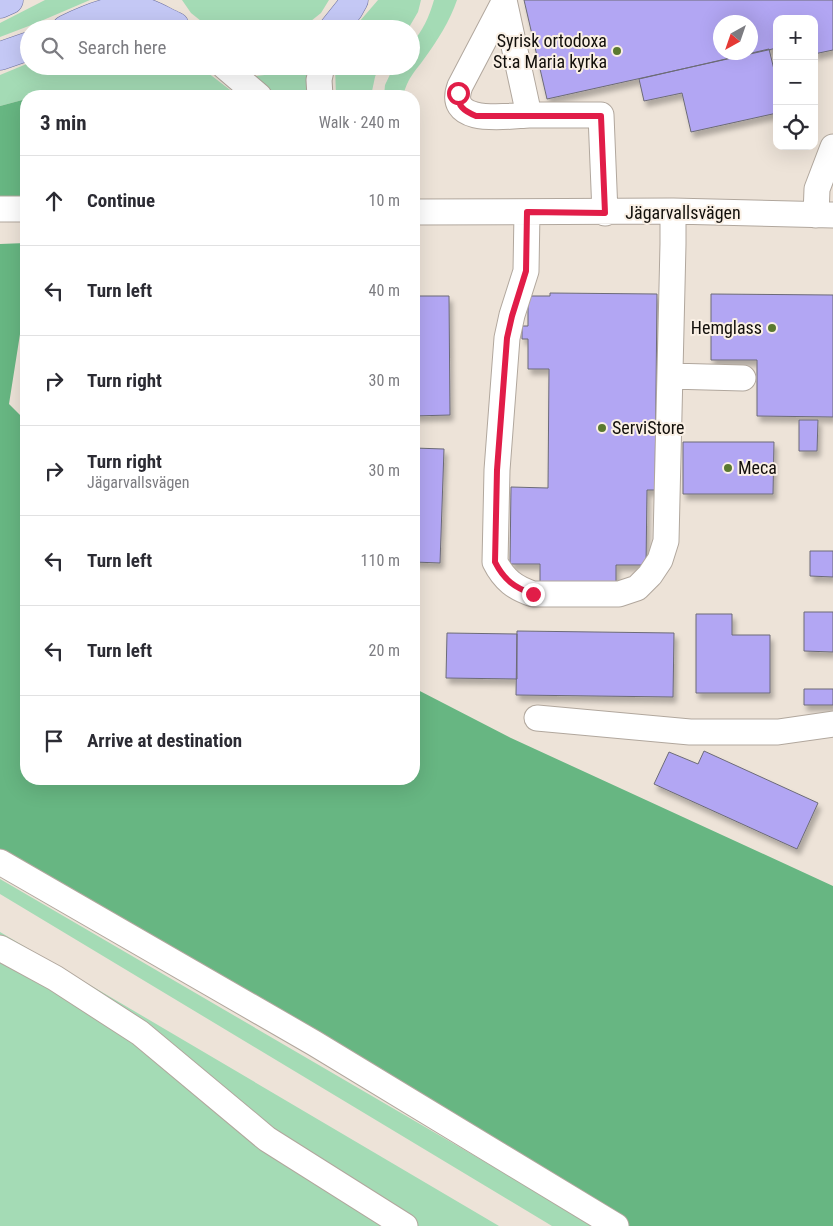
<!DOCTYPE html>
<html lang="en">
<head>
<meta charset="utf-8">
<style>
  body { margin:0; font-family:"Roboto Condensed",sans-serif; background:#f7f7f7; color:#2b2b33 }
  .controls { position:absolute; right:15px; top:15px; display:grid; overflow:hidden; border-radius:10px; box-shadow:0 5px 20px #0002 }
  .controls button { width:45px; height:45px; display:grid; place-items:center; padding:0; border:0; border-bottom:1px solid #e1e1e2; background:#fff; color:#2b2b33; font:25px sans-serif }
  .compass { position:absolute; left:713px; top:15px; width:45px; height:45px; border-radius:50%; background:#fff; box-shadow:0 5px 20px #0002; rotate:220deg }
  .stop { position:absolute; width:15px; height:15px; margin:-11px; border:4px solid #e11d48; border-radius:50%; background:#fff }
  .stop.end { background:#e11d48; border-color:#fff; box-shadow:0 1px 5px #0008 }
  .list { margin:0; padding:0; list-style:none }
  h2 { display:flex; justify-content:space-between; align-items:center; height:65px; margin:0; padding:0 20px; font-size:21px }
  h2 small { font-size:16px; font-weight:400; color:#7c7c81 }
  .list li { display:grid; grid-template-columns:32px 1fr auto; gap:15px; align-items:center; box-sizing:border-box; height:90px; padding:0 20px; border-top:1px solid #e1e1e2 }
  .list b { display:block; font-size:19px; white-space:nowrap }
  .list p { margin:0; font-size:16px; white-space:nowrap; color:#7c7c81 }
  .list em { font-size:16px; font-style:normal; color:#7c7c81 }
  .icon { flex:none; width:28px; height:28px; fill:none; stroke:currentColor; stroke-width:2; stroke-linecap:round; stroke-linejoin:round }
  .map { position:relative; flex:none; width:833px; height:1226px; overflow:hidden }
  .search { position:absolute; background:#fff; box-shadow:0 5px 20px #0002; left:20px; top:20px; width:400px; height:55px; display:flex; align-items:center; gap:12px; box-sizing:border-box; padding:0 18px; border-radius:28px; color:#7c7c81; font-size:19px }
  .panel { position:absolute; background:#fff; box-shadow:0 5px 20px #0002; left:20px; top:90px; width:400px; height:695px; border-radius:20px }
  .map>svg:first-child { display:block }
  .green { fill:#a4dbb5 }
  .forest { fill:#67b682 }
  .building { fill:#b2a6f3; stroke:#6c6b77; fill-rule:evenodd; filter:url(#shadow) }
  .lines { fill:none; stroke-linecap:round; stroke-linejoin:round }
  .minor-casing { stroke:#b1a79d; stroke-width:27 }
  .major-casing { stroke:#6c709f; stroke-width:29 }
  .minor { stroke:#fff; stroke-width:25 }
  .major { stroke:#c4c8f5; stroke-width:28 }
  .route { stroke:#e11d48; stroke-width:6 }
  .poi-dot { fill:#5a792f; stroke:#faf0e5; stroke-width:2 }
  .labels { text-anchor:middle; stroke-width:4; stroke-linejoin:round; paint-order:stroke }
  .poi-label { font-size:18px; fill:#120f0b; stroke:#faf0e5; text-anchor:end }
  .street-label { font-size:18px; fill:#120f0b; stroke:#faf0e5 }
</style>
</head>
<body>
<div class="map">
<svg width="833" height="1226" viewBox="0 0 833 1226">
  <defs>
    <filter id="shadow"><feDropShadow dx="3" dy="5.5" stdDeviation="2.5" flood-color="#0004"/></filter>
  </defs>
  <rect width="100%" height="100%" fill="#ede3d8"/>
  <path class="green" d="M45 0H90L34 24 0 37V23Z
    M182 0H329L321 13 301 29H211L191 13Z
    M378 0H421L418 12 408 29H353Z
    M434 0H457C450 21 437 41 424 59 413 74 408 78 403 96H384L385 85 394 66H411V44C423 31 429 17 434 0Z
    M29 63V66H199L238 96H47L43 94 26 96V99L0 106V75Z
    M302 66H306L308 96H276L254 79 256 76 281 73Z
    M335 66H379L375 77 371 96H336Z
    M0 879 595 1226H552L0 894Z
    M0 932 499 1226H0Z"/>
  <path class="forest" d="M26 99V196H0V106Z
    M26 243V296L9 404 26 421V779H414V688L511 738 833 886V1226H626L0 851V244Z"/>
  <path class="building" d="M524 0H833V50L814 54V19H777V48L547 99ZM720 22H750V52H720Z
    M769 49 777 82V113L691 132 682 93 644 101 639 79Z
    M550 293 657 294 655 490H647L646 565H616V585H540V564H510L511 487 548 488 549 369H528V339H522V326H528V296H550Z
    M711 294 833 295V417L757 416V360H711Z
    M414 296H449L450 415 414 416Z
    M799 420H818L817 451H799Z
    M683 442H774L773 494H683Z
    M414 448 444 449 440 563 414 562Z
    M810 551H833V577L810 576Z
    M804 612H833V652L804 651Z
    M696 614H732V635H770V693H696Z
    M517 631 674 633 673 697 516 695Z
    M447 633 517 634V679L446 678Z
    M804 689H833V705H804Z
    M704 751 818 803 797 849 654 784 669 752 698 764Z"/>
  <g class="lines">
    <defs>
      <path id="minor" d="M504 0 529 115H601L605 213
        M504 2 460 86C445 126 507 116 529 115
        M224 66 259 96
        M320 96 319 80 322 66
        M0 209H26
        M414 212 673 211 833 215
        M527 212 526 271 512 315 507 338 497 470 495 562C504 580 515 588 533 594H619L637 588 650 575 660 560 666 541 673 244V211
        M816 215 817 189 833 147
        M670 376 743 378
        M537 718 690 732H778L833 724
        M0 862 314 1043 616 1226
        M0 948 55 978 140 1033 267 1139 405 1226"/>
      <path id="major" d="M0 4 9 0
        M66 29C91 17 122 3 150 14 158 17 166 22 175 26
        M333 29 349 9 354 0
        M0 56 29 46"/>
    </defs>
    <use href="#minor" class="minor-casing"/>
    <use href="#major" class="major-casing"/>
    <use href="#minor" class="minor"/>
    <use href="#major" class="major"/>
  </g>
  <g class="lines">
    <path class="route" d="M458 93C457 106 464 111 476 116H601L605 213 527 212 526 271 512 316 507 338 497 470 495 562C504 580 515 588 533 594"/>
  </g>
  <g class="poi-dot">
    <circle cx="617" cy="51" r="5"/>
    <circle cx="772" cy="328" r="5"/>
    <circle cx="602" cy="428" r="5"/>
    <circle cx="728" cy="468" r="5"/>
  </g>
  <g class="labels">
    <g class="poi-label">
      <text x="607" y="47">Syrisk ortodoxa<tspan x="607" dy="21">St:a Maria kyrka</tspan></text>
      <text x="762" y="334">Hemglass</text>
      <text x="612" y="434" text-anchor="start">ServiStore</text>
      <text x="738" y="474" text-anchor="start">Meca</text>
    </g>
    <g class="street-label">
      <text x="683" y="219">Jägarvallsvägen</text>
    </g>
  </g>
</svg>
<div class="controls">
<button>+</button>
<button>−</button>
<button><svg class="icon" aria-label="locate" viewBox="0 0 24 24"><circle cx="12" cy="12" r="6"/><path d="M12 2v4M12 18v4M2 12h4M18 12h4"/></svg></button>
</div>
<svg class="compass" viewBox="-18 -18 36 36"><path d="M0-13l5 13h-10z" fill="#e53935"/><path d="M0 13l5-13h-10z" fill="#7c7c81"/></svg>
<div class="stop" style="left:458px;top:93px"></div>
<div class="stop end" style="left:533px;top:594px"></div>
<div class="search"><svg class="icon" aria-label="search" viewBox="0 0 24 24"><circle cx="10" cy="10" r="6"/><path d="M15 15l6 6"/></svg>Search here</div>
<section class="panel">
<h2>3 min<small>Walk · 240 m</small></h2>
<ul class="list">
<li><svg class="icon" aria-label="ahead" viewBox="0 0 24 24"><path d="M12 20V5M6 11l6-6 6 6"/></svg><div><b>Continue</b></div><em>10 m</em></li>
<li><svg class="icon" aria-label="left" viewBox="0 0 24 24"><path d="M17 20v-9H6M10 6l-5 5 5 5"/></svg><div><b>Turn left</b></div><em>40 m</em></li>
<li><svg class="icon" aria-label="right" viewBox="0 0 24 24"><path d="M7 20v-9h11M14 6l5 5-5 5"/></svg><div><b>Turn right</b></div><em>30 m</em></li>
<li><svg class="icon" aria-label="right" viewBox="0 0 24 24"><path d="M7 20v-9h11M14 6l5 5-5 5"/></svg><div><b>Turn right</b><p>Jägarvallsvägen</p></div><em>30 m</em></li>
<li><svg class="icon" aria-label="left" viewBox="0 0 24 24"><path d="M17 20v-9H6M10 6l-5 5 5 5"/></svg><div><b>Turn left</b></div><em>110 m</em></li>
<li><svg class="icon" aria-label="left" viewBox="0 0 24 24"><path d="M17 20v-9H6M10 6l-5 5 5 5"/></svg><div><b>Turn left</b></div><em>20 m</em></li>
<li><svg class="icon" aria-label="arrive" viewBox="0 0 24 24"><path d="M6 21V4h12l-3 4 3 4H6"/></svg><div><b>Arrive at destination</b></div></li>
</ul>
</section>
</div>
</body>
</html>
